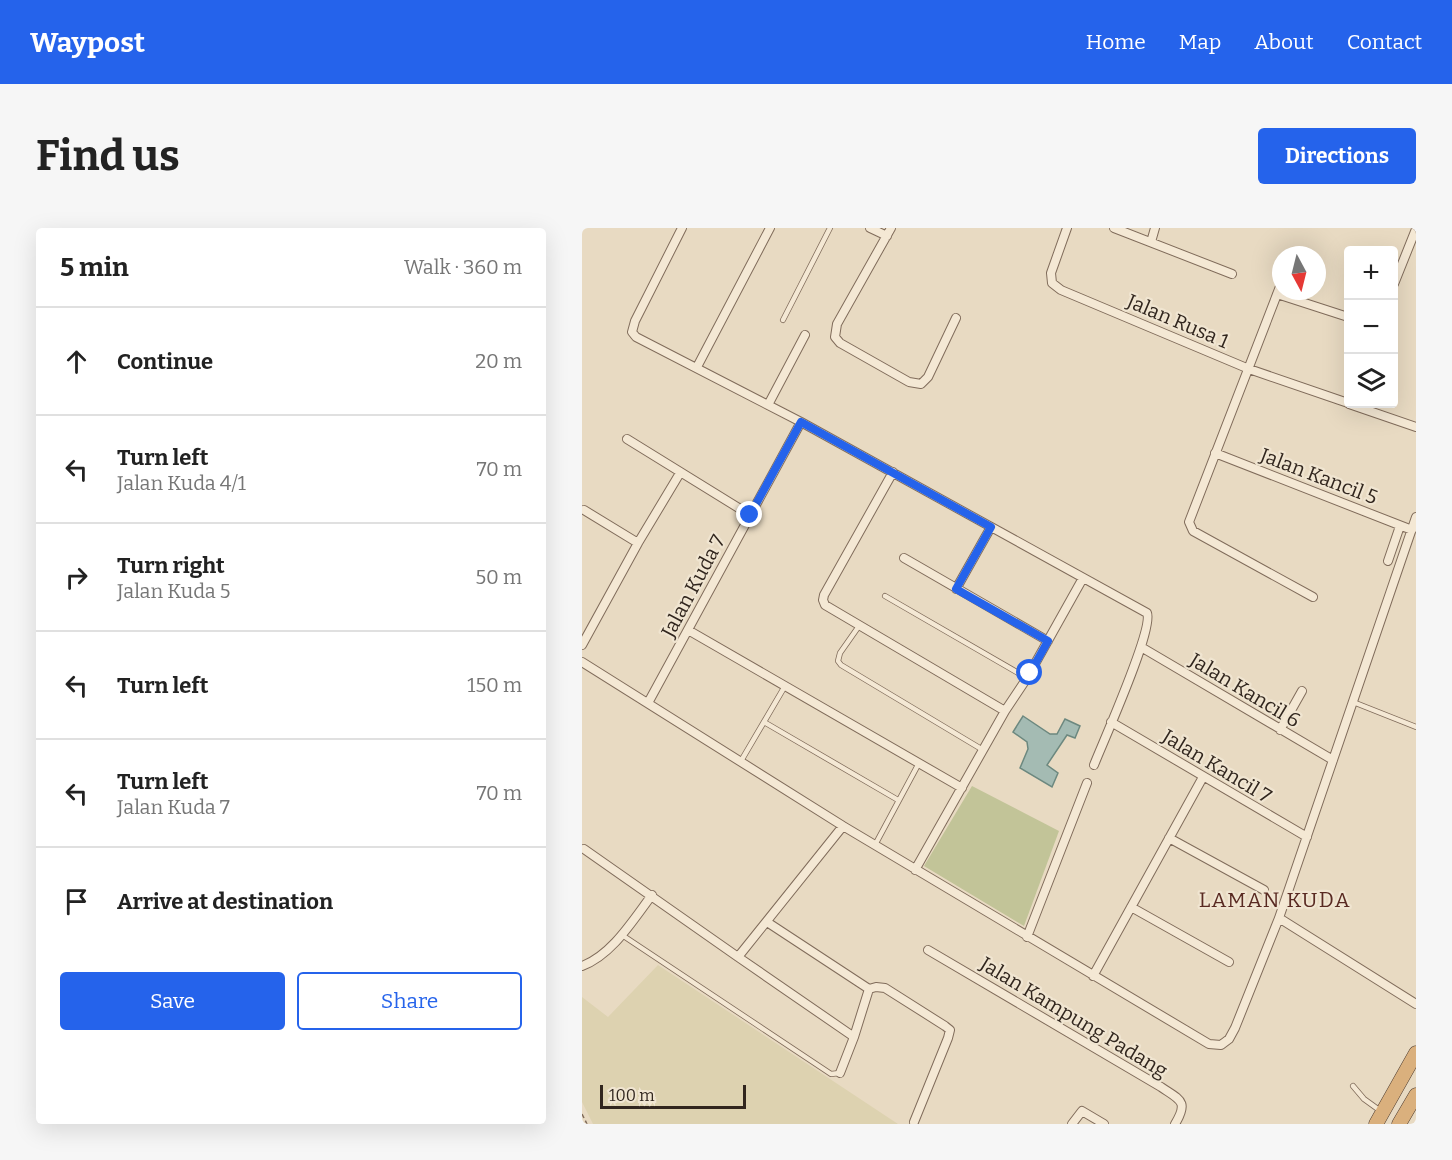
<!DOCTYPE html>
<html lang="en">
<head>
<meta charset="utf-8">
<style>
  body { margin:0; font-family:Bitter,serif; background:#f6f6f6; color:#222 }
  .controls { position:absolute; right:18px; top:18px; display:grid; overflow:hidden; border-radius:6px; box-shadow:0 6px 24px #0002 }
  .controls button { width:54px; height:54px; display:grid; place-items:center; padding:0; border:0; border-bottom:2px solid #e0e0e0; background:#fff; color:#222; font:30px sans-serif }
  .compass { position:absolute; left:690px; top:18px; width:54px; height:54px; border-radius:50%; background:#fff; box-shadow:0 6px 24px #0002; rotate:173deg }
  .scale { position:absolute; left:18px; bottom:15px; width:146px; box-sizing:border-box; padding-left:6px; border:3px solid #31261e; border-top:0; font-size:16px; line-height:21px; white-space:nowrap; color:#31261e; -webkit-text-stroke:4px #f0e5d1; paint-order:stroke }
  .stop { position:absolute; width:18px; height:18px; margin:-14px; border:4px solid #2563eb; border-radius:50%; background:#fff }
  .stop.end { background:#2563eb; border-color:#fff; box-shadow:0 2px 6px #0008 }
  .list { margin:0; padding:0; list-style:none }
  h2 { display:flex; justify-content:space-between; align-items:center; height:78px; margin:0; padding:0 24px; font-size:26px }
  h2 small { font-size:20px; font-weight:400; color:#767676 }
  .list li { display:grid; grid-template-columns:39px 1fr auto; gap:18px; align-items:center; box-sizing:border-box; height:108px; padding:0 24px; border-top:2px solid #e0e0e0 }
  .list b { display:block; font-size:22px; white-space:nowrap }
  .list p { margin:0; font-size:20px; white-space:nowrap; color:#767676 }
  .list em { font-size:20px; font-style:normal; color:#767676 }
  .actions { display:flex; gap:12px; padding:18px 24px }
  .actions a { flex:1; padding:14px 0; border:2px solid #2563eb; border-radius:6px; text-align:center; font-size:21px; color:#2563eb }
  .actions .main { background:#2563eb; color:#fff }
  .icon { flex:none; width:33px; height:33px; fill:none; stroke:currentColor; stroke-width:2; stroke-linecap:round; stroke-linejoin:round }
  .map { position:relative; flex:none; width:834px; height:896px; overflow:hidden; border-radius:6px }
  header { display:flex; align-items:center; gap:36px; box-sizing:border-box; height:84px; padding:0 30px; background:#2563eb; color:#fff }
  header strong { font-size:28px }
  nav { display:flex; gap:33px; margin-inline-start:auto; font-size:21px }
  .intro { display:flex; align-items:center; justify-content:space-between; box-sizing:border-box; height:144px; padding:0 36px }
  h1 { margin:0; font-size:42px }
  .button { padding:15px 27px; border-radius:6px; background:#2563eb; color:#fff; font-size:21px; font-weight:700 }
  main { display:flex; gap:36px; padding:0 36px }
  aside { flex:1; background:#fff; border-radius:6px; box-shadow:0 6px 24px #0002 }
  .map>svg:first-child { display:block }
  .farmland { fill:#ddd2b0 }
  .green { fill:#c2c498 }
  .water { fill:#a4bbb3; stroke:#6c887f; stroke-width:1.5 }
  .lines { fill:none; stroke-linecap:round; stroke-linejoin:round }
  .service-casing { stroke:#806c5b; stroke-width:6 }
  .minor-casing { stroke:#806c5b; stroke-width:10 }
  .trunk-casing { stroke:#4e3b2f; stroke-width:15 }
  .path { stroke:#806c5b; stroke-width:1.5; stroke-dasharray:4.5 3; stroke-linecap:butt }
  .service { stroke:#f4e8d4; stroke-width:4.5 }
  .minor { stroke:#f4e8d4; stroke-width:8 }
  .trunk { stroke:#dab07d; stroke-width:14 }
  .route { stroke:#2563eb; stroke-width:8 }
  .labels { text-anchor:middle; stroke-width:4.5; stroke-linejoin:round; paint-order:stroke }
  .street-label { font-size:20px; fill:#31261e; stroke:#f0e5d1 }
  .neighbourhood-label { font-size:21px; letter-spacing:1.5px; fill:#592a22; stroke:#f0e5d1 }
</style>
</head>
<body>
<header>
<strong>Waypost</strong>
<nav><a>Home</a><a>Map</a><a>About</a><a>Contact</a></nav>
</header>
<div class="intro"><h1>Find us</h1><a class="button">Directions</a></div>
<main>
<aside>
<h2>5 min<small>Walk · 360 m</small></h2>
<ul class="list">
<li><svg class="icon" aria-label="ahead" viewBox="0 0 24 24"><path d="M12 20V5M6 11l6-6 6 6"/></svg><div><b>Continue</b></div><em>20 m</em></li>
<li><svg class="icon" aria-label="left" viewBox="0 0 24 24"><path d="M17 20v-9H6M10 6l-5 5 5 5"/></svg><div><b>Turn left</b><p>Jalan Kuda 4/1</p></div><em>70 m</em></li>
<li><svg class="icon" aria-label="right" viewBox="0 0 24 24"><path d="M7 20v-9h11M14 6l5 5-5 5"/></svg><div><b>Turn right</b><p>Jalan Kuda 5</p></div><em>50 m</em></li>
<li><svg class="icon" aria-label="left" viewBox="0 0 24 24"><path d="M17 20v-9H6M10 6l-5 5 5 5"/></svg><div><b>Turn left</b></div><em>150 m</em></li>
<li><svg class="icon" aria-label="left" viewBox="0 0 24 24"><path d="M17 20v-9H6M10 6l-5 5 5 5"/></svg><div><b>Turn left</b><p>Jalan Kuda 7</p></div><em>70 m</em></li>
<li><svg class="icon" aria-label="arrive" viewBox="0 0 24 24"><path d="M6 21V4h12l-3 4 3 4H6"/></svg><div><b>Arrive at destination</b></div></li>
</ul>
<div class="actions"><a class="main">Save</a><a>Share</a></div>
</aside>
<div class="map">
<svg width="834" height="896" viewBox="0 0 834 896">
  <rect width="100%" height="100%" fill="#e8dac2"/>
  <path class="farmland" d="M76 737 316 896H11L0 874V769L26 789Z"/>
  <path class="green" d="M390 558 477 603 442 698 342 638Z"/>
  <path class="water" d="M441 488 468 506H475L483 491 498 498 493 510 485 507 465 537 476 545 470 559 438 540 446 521 445 514 431 504Z"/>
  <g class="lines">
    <defs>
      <path id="service" d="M201 92 248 0
        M303 368 445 450
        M277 398 258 425 256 433 259 437 401 522
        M771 474 834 499
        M182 494 316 572
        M159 533 203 458
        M293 617 337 535
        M40 707 249 846 258 845
        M771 858 782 871 800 884"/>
      <path id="minor" d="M100 0 53 93 50 104 54 109 219 194 565 385C572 401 521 514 512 537
        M288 0 305 8
        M309 0 255 96 253 109 258 115 327 154 339 156 346 149 374 90
        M485 0 469 45 470 55 479 62 667 141 766 175
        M532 0 650 46
        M569 14 573 0
        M699 56 607 294 611 303 731 369
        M812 56 834 1
        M695 66 766 89
        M115 139 188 0
        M767 176 834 199
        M186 177 223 107
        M45 211 168 287
        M633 225 830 302
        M311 244 242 367 241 372 243 377 423 483 333 642
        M2 282 56 315
        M322 330 466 413
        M806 333 818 298
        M374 361 409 299
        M106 402 380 560
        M0 417 56 315 98 245
        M559 419 751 532
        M0 434 261 598 627 816 639 817 647 811 653 800 697 690 834 289
        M66 475 219 194
        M423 483 445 450 501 350
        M529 494 725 609
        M698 502 720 463
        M261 598 156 729 272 809 287 761 294 759 303 760 363 798 368 802 366 810 332 894
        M587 610 682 662
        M2 621 156 729
        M549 679 647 734
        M697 690 834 776
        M185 694 287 761
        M445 709 505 555
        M346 722 579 859C598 872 607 873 593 896
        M0 738C30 727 51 692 70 667
        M511 748 621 549
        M258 845 272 809
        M490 896 500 883 522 896"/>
      <path id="trunk" d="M794 896 834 825
        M817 896 834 867"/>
    </defs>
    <use href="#service" class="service-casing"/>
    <use href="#minor" class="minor-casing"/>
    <use href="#trunk" class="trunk-casing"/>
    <path class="path" d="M0 886 5 896"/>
    <use href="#service" class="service"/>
    <use href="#minor" class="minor"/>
    <use href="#trunk" class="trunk"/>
  </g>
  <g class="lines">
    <path class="route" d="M168 287 219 194 409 299 374 361 466 413 448 445"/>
  </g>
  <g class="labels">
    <g class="street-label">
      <text transform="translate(596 93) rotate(23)" y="7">Jalan Rusa 1</text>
      <text transform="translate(737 248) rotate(21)" y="7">Jalan Kancil 5</text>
      <text transform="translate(111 358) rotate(-62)" y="7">Jalan Kuda 7</text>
      <text transform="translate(663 462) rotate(31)" y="7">Jalan Kancil 6</text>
      <text transform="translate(635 538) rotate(31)" y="7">Jalan Kancil 7</text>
      <text transform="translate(492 789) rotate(31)" y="7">Jalan Kampung Padang</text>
    </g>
    <g class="neighbourhood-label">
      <text x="693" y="679">LAMAN KUDA</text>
    </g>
  </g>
</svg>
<div class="controls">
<button>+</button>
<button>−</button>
<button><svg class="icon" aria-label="layers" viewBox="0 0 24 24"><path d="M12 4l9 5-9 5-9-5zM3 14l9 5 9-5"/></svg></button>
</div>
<svg class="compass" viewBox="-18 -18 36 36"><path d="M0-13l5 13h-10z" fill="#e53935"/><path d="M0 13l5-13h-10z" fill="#767676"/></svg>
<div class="scale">100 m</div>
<div class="stop" style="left:448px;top:445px"></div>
<div class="stop end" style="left:168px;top:287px"></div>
</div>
</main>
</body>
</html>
